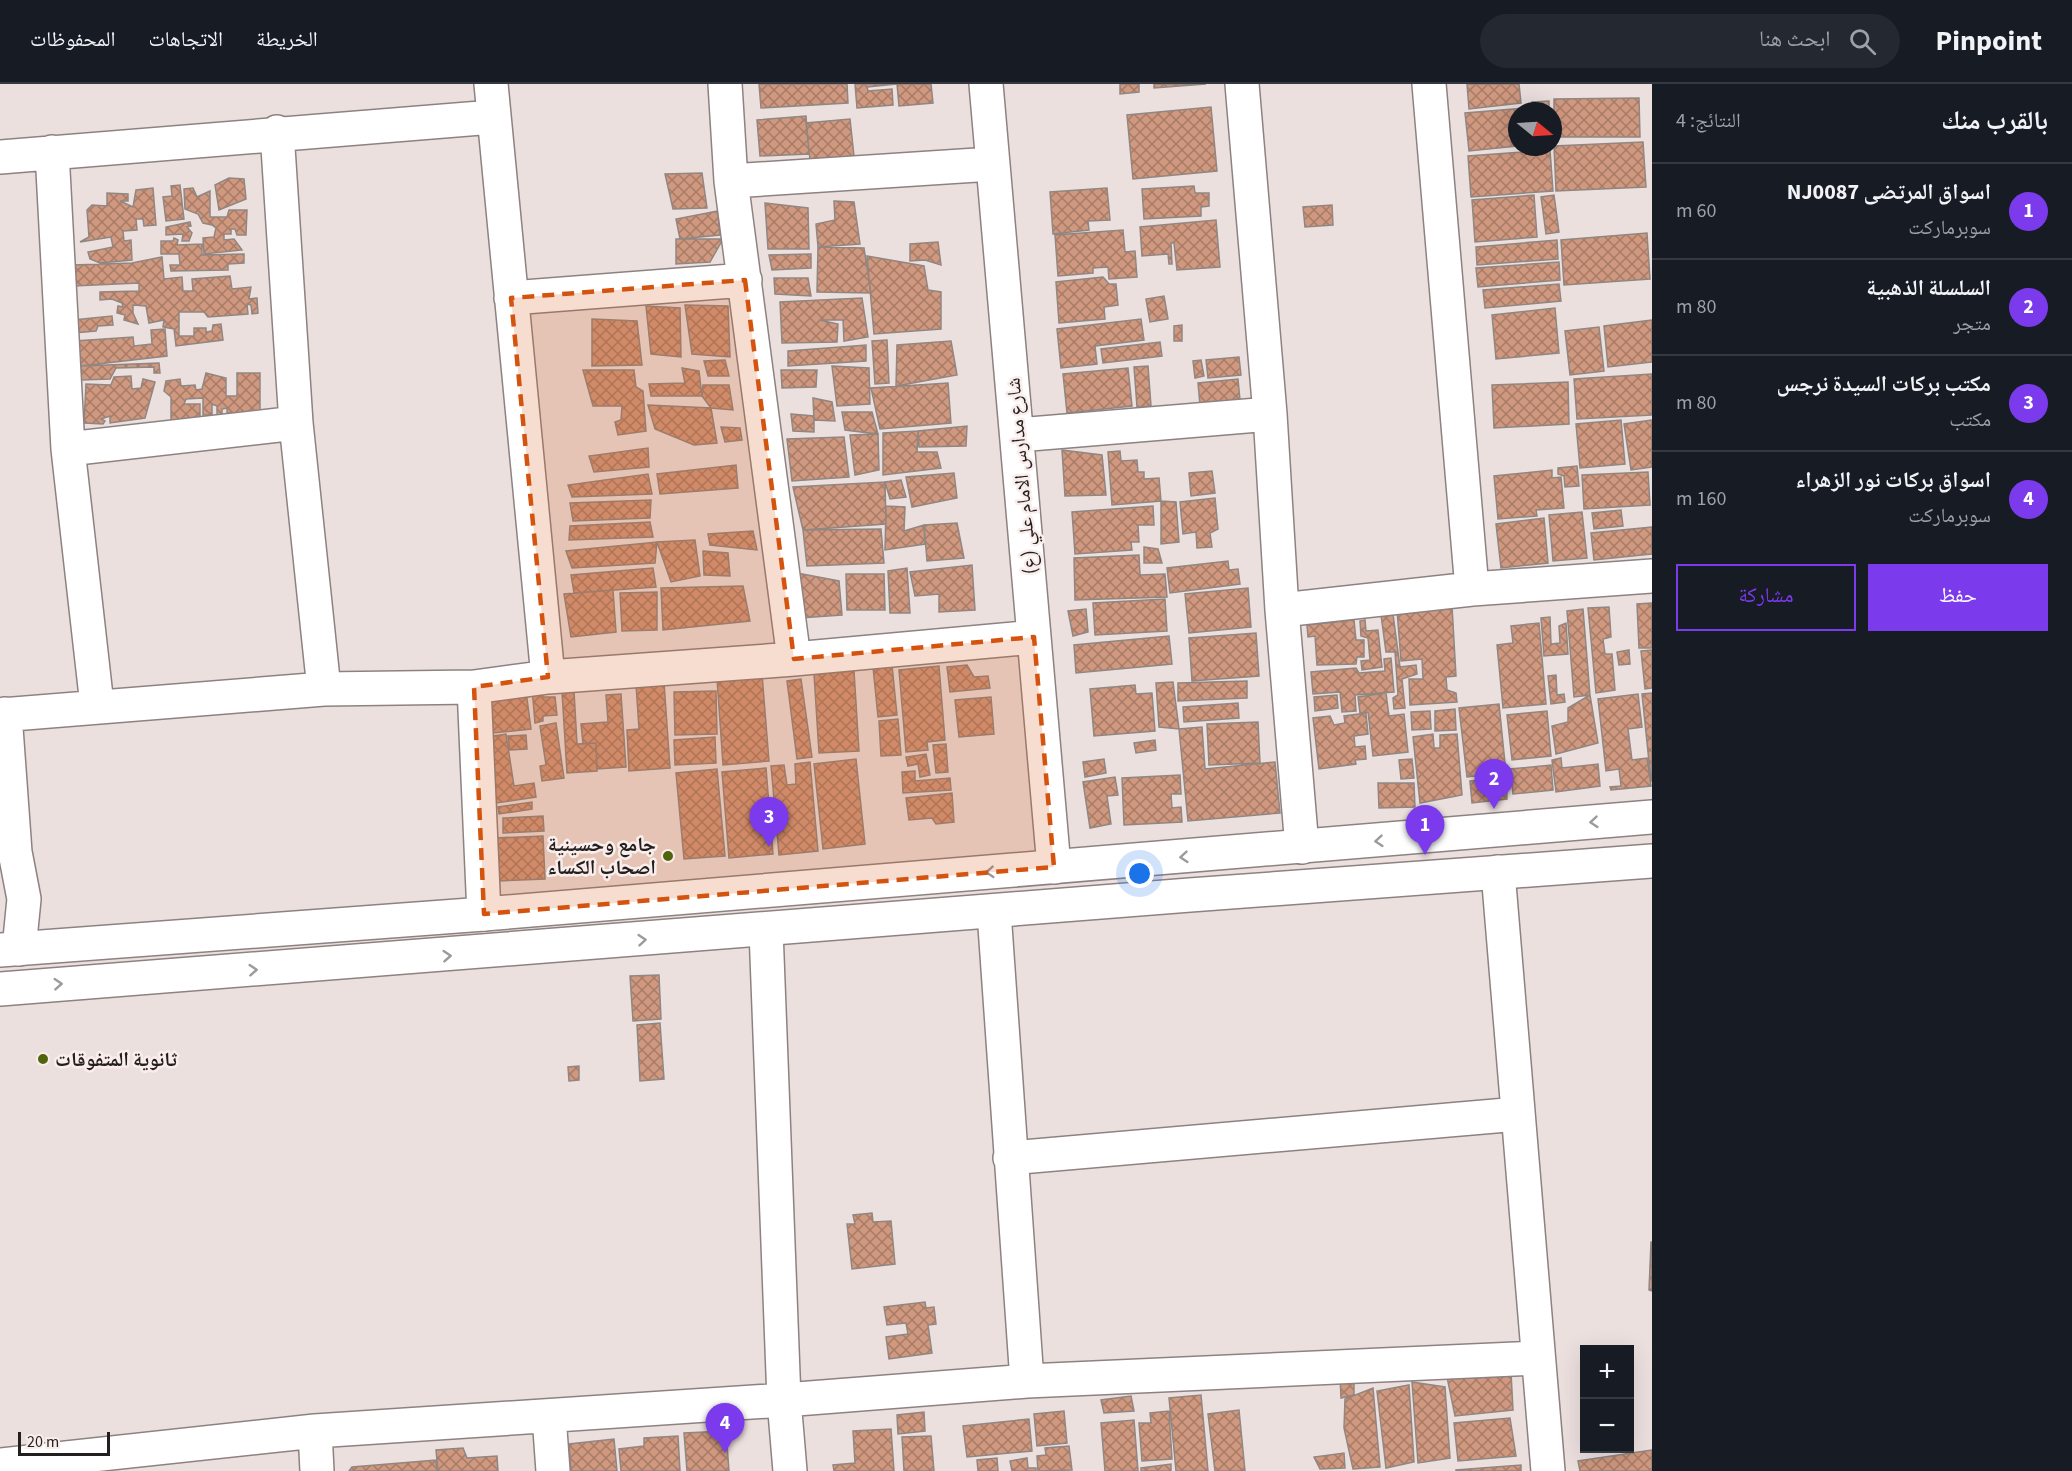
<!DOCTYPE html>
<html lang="ar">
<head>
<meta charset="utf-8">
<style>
  body { margin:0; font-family:"Source Sans 3","Noto Naskh Arabic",sans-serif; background:#242831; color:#f1f3f6; direction:rtl }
  .controls { position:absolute; right:18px; bottom:18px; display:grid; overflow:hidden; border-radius:0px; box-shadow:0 6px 24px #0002 }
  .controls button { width:54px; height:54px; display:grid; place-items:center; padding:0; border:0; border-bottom:2px solid #363941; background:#171b24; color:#f1f3f6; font:30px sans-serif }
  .compass { position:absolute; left:1508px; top:18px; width:54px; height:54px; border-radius:50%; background:#171b24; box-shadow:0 6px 24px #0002; rotate:108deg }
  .scale { position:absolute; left:18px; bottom:15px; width:92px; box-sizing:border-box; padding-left:6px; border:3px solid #231f1e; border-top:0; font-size:16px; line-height:21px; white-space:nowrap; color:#231f1e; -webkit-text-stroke:4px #faeeec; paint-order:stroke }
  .you { position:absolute; left:1140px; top:790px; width:21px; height:21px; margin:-15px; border:4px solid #fff; border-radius:50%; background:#1a73e8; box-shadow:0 0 0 9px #1a73e833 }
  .badge { display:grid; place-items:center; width:39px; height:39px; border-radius:50%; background:#7c3aed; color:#fff; font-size:20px; font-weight:700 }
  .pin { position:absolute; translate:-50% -50px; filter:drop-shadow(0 2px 3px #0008) }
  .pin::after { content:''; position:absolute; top:32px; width:21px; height:18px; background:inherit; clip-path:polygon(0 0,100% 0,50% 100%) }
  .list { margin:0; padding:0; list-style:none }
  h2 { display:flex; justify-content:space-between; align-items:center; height:78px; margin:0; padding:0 24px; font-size:26px }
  h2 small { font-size:20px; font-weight:400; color:#9ea1a6 }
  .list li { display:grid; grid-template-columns:39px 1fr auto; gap:18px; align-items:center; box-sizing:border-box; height:96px; padding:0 24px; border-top:2px solid #363941 }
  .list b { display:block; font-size:22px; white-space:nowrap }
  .list p { margin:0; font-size:20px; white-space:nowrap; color:#9ea1a6 }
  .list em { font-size:20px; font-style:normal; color:#9ea1a6 }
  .actions { display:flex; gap:12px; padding:18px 24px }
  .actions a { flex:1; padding:14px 0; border:2px solid #7c3aed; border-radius:0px; text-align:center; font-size:21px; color:#7c3aed }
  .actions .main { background:#7c3aed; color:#fff }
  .icon { flex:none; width:33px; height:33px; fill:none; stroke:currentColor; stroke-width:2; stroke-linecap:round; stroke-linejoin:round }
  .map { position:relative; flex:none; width:1652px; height:1387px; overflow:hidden; direction:ltr }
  header { display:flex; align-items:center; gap:36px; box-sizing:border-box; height:84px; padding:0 30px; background:#171b24; border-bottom:2px solid #363941 }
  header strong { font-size:28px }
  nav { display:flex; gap:33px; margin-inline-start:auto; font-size:21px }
  .search { width:420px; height:54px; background:#242831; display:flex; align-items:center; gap:15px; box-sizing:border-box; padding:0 21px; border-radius:33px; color:#9ea1a6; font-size:22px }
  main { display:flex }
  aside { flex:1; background:#171b24 }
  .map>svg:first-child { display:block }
  .building { fill:url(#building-cross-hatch); stroke:#908682; stroke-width:1.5 }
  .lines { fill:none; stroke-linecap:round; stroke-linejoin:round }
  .minor-casing { stroke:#8d8281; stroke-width:36 }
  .tertiary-casing { stroke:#8d8281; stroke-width:36 }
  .minor { stroke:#fff; stroke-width:33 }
  .tertiary { stroke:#fff; stroke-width:33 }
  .oneway { stroke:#9c9a9a }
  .marked { fill:#d4530e; fill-opacity:0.2; stroke:#d4530e; stroke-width:4.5; stroke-dasharray:12 8; stroke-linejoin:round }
  .poi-dot { fill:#51630b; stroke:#faeeec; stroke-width:2 }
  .labels { text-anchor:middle; stroke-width:5; stroke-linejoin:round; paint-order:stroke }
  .street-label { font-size:20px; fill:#231f1e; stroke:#faeeec }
  .poi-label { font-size:20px; font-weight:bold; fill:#231f1e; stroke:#faeeec; text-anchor:end }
</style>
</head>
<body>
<header>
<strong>Pinpoint</strong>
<div class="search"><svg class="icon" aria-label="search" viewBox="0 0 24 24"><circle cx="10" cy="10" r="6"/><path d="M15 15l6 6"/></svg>ابحث هنا</div>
<nav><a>الخريطة</a><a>الاتجاهات</a><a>المحفوظات</a></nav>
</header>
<main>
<aside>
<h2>بالقرب منك<small>النتائج: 4</small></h2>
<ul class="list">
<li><span class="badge">1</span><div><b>اسواق المرتضى NJ0087</b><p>سوبرماركت</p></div><em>60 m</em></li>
<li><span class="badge">2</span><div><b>السلسلة الذهبية</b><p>متجر</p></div><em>80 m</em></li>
<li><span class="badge">3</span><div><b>مكتب بركات السيدة نرجس</b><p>مكتب</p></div><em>80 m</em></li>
<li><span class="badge">4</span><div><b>اسواق بركات نور الزهراء</b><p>سوبرماركت</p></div><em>160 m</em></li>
</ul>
<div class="actions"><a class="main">حفظ</a><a>مشاركة</a></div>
</aside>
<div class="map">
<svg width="1652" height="1387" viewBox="0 0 1652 1387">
  <defs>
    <pattern id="building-cross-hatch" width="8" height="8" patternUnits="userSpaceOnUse" patternTransform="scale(1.5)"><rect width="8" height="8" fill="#d0987f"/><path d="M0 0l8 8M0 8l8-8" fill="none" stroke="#a87b67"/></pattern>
  </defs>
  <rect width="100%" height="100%" fill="#ece0df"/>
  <path class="building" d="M759 0H847L848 19 761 24Z
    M855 0H931L933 19 899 22 897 0 867 3 868 7 892 5 893 21 857 24Z
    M1120 0H1139V8L1120 10Z
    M1154 0H1206L1154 4Z
    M1467 0H1519L1521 19 1469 25Z
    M1639 14 1640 53H1554V15Z
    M1549 17V27H1533L1532 18Z
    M1211 23 1217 87 1133 95 1127 31Z
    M1525 24 1526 27H1517V62L1469 67 1465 29Z
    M806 32 809 70 760 72 757 36Z
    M850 35 854 72 810 76 806 39Z
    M1643 58 1646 103 1556 107 1554 62Z
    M1550 66 1553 107 1471 113 1468 72Z
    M702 89 707 124 673 125 665 90Z
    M229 94 244 95 246 115 219 126 215 101Z
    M180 101 184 135 166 137 163 113 172 112 171 102Z
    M1194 102 1195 109H1209V122L1201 123V132L1144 135 1142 105Z
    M153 104 156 141 144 142 143 135H136L137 146 123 147 124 157 131 156 132 176 100 179 90 175 88 168 113 163 111 153 80 158 89 153 87 126 92 121 107 122V109L128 110V117H120L133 123 136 106Z
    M193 104 197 113 210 107V133H227L229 126H247L246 151H237L235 145H231V150H224V156L234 155 242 166 204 170 203 154 214 153 216 144 212 141 203 139 198 130 185 125 184 105Z
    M1107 104 1110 136 1088 137 1089 146 1053 150 1050 108Z
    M1534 111 1537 153 1475 158 1472 116Z
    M1554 111 1559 148 1546 150 1541 113Z
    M834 117 854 118 860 160 818 163 816 140 835 136Z
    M765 119 808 124 809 165H768Z
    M1332 121 1333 141 1305 143 1303 123Z
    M718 127 720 151 680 155 676 135Z
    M1216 136 1220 183 1177 186 1174 159H1171L1172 180H1169L1168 170 1142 172 1140 143Z
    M190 138 191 142 187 143 192 149 189 157H182L183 150 166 151V143Z
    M1123 146 1125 168 1135 167 1137 193 1109 195 1108 183 1093 184V189L1058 192 1055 151Z
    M1647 149 1650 195 1564 201 1561 156Z
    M174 154 178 156 177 161 202 160V171L244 170V179L228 180V186L171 187 170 181H180L179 170H161V157H173Z
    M676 155H723L710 178 676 180Z
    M1557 156 1558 175 1477 181 1476 163Z
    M938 158 941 181 925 176 910 177V160Z
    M818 163 864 164 871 209 817 208Z
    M811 170V184L772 186 769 171Z
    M867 172 924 182 928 206 941 208V245L874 250Z
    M162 173 164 195 182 193 183 207H193L192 195 230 192 232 205 251 203 249 215 257 214 258 229 252 230 251 221 247 220 248 230 208 233 204 228H179V252H194V244H206V248L212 247 213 241 221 240 223 256 176 262 174 245 163 243 164 236 149 239 146 222 133 221V229L138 240 124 236 125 231 117 229 118 222 123 223 122 219 112 215 100 216V208L139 207V199L74 202 73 181 132 179Z
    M1559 178 1560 196 1478 203 1476 184Z
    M1103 193 1109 200H1116L1118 221 1104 223 1105 235 1059 239 1056 198Z
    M774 194H808L811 212 775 210Z
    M1559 200 1561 217 1485 224 1483 206Z
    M1164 212 1168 235 1150 238 1146 215Z
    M862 214 868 253 844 257 843 236H820L838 240 837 258 782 259 780 218Z
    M685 221 728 222 730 273 692 270Z
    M646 222 680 224 681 273 651 270Z
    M1555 224 1559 269 1496 275 1492 231Z
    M112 232 113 241 98 242 96 247 74 249 73 236Z
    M592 235 637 237 642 281 592 282Z
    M1141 235 1144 256 1095 262 1097 280 1061 284 1057 245Z
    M1652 236V278L1608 283 1604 242Z
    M1182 241V257H1174V242Z
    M1599 243 1604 287 1570 291 1565 247Z
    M165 245 167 272 81 282 75 257 133 253 134 262 152 260 151 246Z
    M887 256 889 299 875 300 872 257Z
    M951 257 957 291 896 302 897 261Z
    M1160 258 1162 272 1103 279 1101 265Z
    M866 261V277L788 282V267Z
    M1239 273 1241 291 1208 294 1206 276Z
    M725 276 729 292H708L704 277Z
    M1201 276 1204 292 1195 294 1193 277Z
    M159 279 160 289H154V283L116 284 110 295 81 296V282Z
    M832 282 869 284 870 320 837 322Z
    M1148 282 1151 322 1137 323 1134 283Z
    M682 284 699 287 702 312H651L649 300 685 299Z
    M1128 284 1132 322 1067 329 1063 290Z
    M583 286H634L636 303 643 307 646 347 618 351 615 338 621 336 622 322H593Z
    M781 286H817L816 303 782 304Z
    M206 289 226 294V312H237V289H260V329H227V324L222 325V332L217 331V322L212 320V331H203V314L186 315 184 320H200V337H171V313L164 307 166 297 180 295 181 302 195 301 196 306 202 305Z
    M1652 290V331L1577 335 1574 295Z
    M131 292 132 305 141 304 143 295 155 298 145 334 110 339V332L101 335 105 337 103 340 84 339 86 300 111 301 114 293Z
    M1238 295 1240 316 1200 321 1198 299Z
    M1568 298 1569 340 1494 344 1492 301Z
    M948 299 951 339 880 345 871 304Z
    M703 301H729L733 326 711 324 702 312Z
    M813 314 832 318 835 337 814 336Z
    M648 321 711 324 717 359 694 361 655 345Z
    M842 328H872L878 350 845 346Z
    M791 330 814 332V348L793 347Z
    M1621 336 1625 380 1580 384 1576 340Z
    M1652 336V383L1631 386 1624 340Z
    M967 342 966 362 919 363 918 347Z
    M721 343 740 344 742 356 725 358Z
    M918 347 917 368H937L941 384 883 391V349Z
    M878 350 879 386 855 391 850 351Z
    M844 353 849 393 792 397 787 355Z
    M648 364 649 383 594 388 589 372Z
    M1062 366 1102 371 1106 411 1065 412Z
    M1120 367 1121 377 1137 376 1138 388H1144V395L1159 394 1161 417 1112 421 1108 368Z
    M736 381 738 404 660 410 657 390Z
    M1577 382 1579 402 1565 403 1564 392 1558 390V384Z
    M1552 386V394L1561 393 1564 424 1536 426 1537 432 1498 435 1494 392Z
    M1212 387 1215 409 1191 412 1189 389Z
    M1648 388 1650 421 1584 425 1582 391Z
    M954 389 957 414 912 423 906 393Z
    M648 390 652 410 572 413 568 401Z
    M901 396 906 413 890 415 885 398Z
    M885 398 886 440 803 446 793 403Z
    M1215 414 1218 445 1210 449 1212 463 1197 464 1196 448 1183 450 1180 418Z
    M651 416 650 434 573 437 570 419Z
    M1161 417 1176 418 1179 458 1161 460Z
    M886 422 905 423 904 447 924 441 925 460 885 466Z
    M1153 422 1154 441H1138L1139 458H1131L1132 466 1075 470 1072 428Z
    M1621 426 1623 442 1594 445 1592 429Z
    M1582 428 1587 474 1553 477 1549 431Z
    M1544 434 1548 479 1501 484 1496 440Z
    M650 438 653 453 569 456 570 442Z
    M957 439 964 474 927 477 924 441Z
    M1652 443V470L1594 476 1591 449Z
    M881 445 884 479 807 482 803 446Z
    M753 447 757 466 710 461 708 450Z
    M695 456 700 492 671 498 657 458Z
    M657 458 655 479 572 484 566 467Z
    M1144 463 1158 465 1162 479H1144Z
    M703 467 728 469 730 492 704 491Z
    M1139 471 1140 491 1165 490 1167 513 1075 516 1074 474Z
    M1228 477 1229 486 1238 485 1240 500 1170 509 1167 484Z
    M972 481 975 526 939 528V510L915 512 910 488Z
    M653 484 656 503 574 509 571 491Z
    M907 484 910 529H890L888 487Z
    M797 489 839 497 842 531 800 534Z
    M846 490H884L885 526H847Z
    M743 502 750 537 663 546 661 504Z
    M1248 504 1251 543 1189 549 1185 510Z
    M613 506 616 548 571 553 564 510Z
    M657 508V546L622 547 620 509Z
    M1165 515 1167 547 1095 551 1093 519Z
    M1652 519V564H1639L1637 520Z
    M1452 522 1456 592 1446 593 1447 606 1456 609 1457 618 1410 621 1409 595H1423L1422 575 1401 577 1397 526Z
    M1609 523 1611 553 1603 555 1605 570H1612L1615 606 1596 609 1588 524Z
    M1086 525 1088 548 1073 552 1068 527Z
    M1583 525 1590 611 1574 613 1567 527Z
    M1393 530 1400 583 1416 581 1417 590 1402 595 1405 624 1394 625 1393 614 1398 611 1395 568H1386L1381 531Z
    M1550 533 1551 560 1560 559 1559 542 1566 539 1568 570 1544 572 1541 534Z
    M1354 536 1356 556H1364V573H1357L1356 580 1317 581 1315 552 1308 553 1307 541Z
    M1365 536 1366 547 1378 546 1382 583 1362 586 1361 577 1370 576 1368 554 1361 552 1360 537Z
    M1539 539 1546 620 1503 624 1497 561 1513 559 1511 542Z
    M1256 549 1259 592 1192 597 1189 554Z
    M1169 552 1172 580 1076 589 1074 561Z
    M1629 566 1630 580 1619 581 1617 568Z
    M1652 566V604L1645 605 1641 567Z
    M1391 574 1394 608 1355 611 1356 627 1342 628 1340 608 1313 610 1311 588 1356 584 1359 589 1385 587 1384 575Z
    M892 581 897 631 878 633 873 583Z
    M967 581 974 593 988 592 990 604 950 608 947 583Z
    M939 582 945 656 927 658 928 666 906 668 899 586Z
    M854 587 859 667 819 669 814 590Z
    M762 590 769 677 723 681 717 595Z
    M1556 591 1557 611 1564 610 1565 618 1551 620 1548 592Z
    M801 595 812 673 797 675 787 597Z
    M1247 597V614L1178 617V599Z
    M664 598 670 684 629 687 627 646 639 645 636 600Z
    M1173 598 1179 645 1159 643 1156 599Z
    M1135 601 1136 610 1152 609 1155 647 1094 652 1090 605Z
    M540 603 543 613H555L557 631 543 632V637L535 639 532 604Z
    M526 607 531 645 493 649 488 611Z
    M574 607 577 660 596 659 597 687 567 689 562 608Z
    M716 607 717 650 675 651 674 608Z
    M1386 609 1389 632 1404 630 1408 668 1373 672 1368 628 1360 629 1358 613Z
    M1652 609V697H1651L1642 610Z
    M621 610 626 683 597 685 596 659 583 660 581 640 608 638 606 611Z
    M1638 610 1642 643 1628 645 1632 676 1647 674 1651 702 1611 706 1610 703 1621 702 1619 685 1606 687 1598 615Z
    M1337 611 1338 624 1315 627 1314 613Z
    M1590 611 1598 659 1556 670 1552 642 1568 638V624Z
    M991 613 994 650 959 653 955 616Z
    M1238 619 1239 634 1184 638 1183 623Z
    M1499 620 1506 689 1467 693 1459 624Z
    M1455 625 1456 646 1435 647V627Z
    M1430 627 1431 645 1412 646 1411 628Z
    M1547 627 1551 672 1512 676 1507 631Z
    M1366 629 1368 650 1354 652 1355 663 1365 662 1366 675 1355 676 1356 680 1319 685 1313 634 1330 632 1334 641 1345 639 1344 632Z
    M898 635 901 671 881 672 879 637Z
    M1258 638 1260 679 1209 681 1207 640Z
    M556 639 564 694 542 697 540 682 546 681 540 642Z
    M1202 643 1205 685 1275 678 1280 729 1188 737 1179 645Z
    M506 650 514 702 534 699 536 713 496 719 487 653Z
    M1433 650 1434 664H1440V651L1457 650 1462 711 1420 719 1413 653Z
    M526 651 527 665 510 666 508 652Z
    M715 653 716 679 675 681 674 656Z
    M1155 656 1156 666 1136 669 1134 659Z
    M946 660 948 688 936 689 933 661Z
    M926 670 930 691 920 693 918 680 908 682 906 673Z
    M1561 674 1562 684 1598 680 1600 702 1556 708 1552 676Z
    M856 675 865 760 823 765 814 680Z
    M1104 675 1106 689 1085 693 1083 678Z
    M1412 675 1414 694 1401 695 1399 676Z
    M810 678 818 767 779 771 771 682 784 681 787 701 796 700 795 680Z
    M1551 681 1553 706 1513 710 1510 685Z
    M766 684 773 770 729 774 722 688Z
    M717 685 725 772 684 775 676 689Z
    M915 687V697L950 694 951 706 903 709 902 688Z
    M1180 691 1181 710H1171L1172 724 1181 723 1182 738 1124 741 1122 694Z
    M1115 693 1118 711 1107 712 1111 740 1090 744 1083 698Z
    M1506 694 1507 715 1472 719 1470 697Z
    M1378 699H1414L1415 723 1379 724Z
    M952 709 954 738 936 740 932 734 909 736 906 714Z
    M532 718V725L499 730 498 723Z
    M543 732 544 747 503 749V734Z
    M543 752 545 795 497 797 494 754Z
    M659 891 661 935 633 937 630 892Z
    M660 939 664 995 640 997 637 941Z
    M579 982V996L569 997 568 983Z
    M872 1129 873 1138 891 1137 895 1180 852 1185 847 1140H855L853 1131Z
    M1651 1158H1652V1207L1649 1206Z
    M925 1218 926 1224 934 1223 936 1240 928 1241 932 1269 889 1275 886 1253 908 1250 906 1239 887 1241 884 1223Z
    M1511 1288 1513 1326 1455 1332 1447 1293Z
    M1340 1292H1354V1311L1341 1314Z
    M1412 1298 1445 1303 1450 1374 1418 1379Z
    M1409 1301 1414 1378 1386 1384 1377 1307Z
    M1373 1304 1380 1383 1353 1385 1344 1344 1345 1315Z
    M1201 1311 1208 1387H1176L1169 1314Z
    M1131 1312 1134 1327 1104 1329 1101 1316Z
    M1239 1326 1245 1387H1215L1208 1330Z
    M1064 1327 1067 1359 1037 1362 1034 1330Z
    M1169 1327 1172 1375 1142 1377 1139 1339H1151L1150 1329Z
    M924 1328 925 1347 898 1350 897 1331Z
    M1510 1334 1516 1372 1458 1377 1454 1339Z
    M1029 1335 1032 1367 967 1373 963 1342Z
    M1134 1336 1138 1387H1105L1101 1339Z
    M891 1345 894 1387H834L833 1381 855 1379 853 1347Z
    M726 1347 729 1387H687L684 1349Z
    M678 1352 680 1387H621L619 1365 644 1362V1354Z
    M931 1352 934 1387H904L902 1353Z
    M614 1355 617 1387H571L569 1360Z
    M1069 1362 1072 1386 1038 1387 1037 1372 1046 1371 1045 1364Z
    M463 1364 467 1374 497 1372 498 1387H438L436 1366Z
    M1652 1366V1387H1580L1578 1377Z
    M1344 1369 1345 1384 1320 1385 1314 1373Z
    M997 1374 998 1387H978L977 1376Z
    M1027 1374 1028 1384H1036V1387H1012L1010 1377Z
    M436 1376 437 1387H349L352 1383Z
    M1171 1380V1387H1141V1384Z
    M1521 1381V1387H1456V1386Z"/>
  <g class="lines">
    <defs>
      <path id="minor" d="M491 0 548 593
        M725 0 731 97 794 575
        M986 0 1054 783
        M1242 0 1270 330 1282 526 1302 763
        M1429 0 1472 505
        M277 48 296 339 324 605
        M52 68 68 365 97 621
        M0 73 493 33
        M731 97 992 80
        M511 214 745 196
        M1018 351 1270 330
        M68 365 296 339
        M1282 526 1472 505 1652 492
        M474 603 484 830
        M5 630 15 768 24 815 19 865
        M0 631 324 605 474 603 548 593 794 575 1034 553
        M1498 788 1548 1387
        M766 846 784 1316 790 1387
        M1010 1074 1518 1030
        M1027 1297 1537 1274
        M549 1332 553 1387
        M315 1347 317 1387
        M0 1381 315 1347 784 1316 1027 1297 994 828"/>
      <path id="tertiary" d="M0 866 484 830 1652 733
        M0 905C551 864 1101 815 1652 777"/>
    </defs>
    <use href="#minor" class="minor-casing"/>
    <use href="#tertiary" class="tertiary-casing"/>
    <use href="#minor" class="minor"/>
    <use href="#tertiary" class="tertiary"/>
  </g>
  <defs><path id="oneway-chevron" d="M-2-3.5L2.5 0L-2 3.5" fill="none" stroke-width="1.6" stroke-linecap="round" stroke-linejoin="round" transform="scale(1.5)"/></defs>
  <g class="oneway">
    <use href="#oneway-chevron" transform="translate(1594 738) rotate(175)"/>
    <use href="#oneway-chevron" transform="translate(1379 757) rotate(175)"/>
    <use href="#oneway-chevron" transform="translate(1184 773) rotate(175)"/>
    <use href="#oneway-chevron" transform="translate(990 788) rotate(176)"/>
    <use href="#oneway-chevron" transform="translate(642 856) rotate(-5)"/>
    <use href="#oneway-chevron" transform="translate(447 872) rotate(-4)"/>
    <use href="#oneway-chevron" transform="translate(253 886) rotate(-4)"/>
    <use href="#oneway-chevron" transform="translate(58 900) rotate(-4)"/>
  </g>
  <path class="marked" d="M745 196 794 575 1034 553 1054 783 484 830 474 603 548 593 511 214Z"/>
  <g class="poi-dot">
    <circle cx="668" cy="772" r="6"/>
    <circle cx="43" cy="975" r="6"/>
  </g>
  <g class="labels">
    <g class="street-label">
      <text transform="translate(1021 392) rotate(-95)" y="7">شارع مدارس الامام علي (ع)</text>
    </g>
    <g class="poi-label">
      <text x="656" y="767">جامع وحسينية<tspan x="656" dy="23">اصحاب الكساء</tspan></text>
      <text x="55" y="982" text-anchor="start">ثانوية المتفوقات</text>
    </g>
  </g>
</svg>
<div class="controls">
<button>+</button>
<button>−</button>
</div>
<svg class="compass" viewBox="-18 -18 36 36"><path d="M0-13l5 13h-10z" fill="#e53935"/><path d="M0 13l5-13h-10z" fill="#9ea1a6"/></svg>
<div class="scale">20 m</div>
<div class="you"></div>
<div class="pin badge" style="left:1425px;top:771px">1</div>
<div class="pin badge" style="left:1494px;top:725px">2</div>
<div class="pin badge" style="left:769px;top:763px">3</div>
<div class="pin badge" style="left:725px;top:1369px">4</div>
</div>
</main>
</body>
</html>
